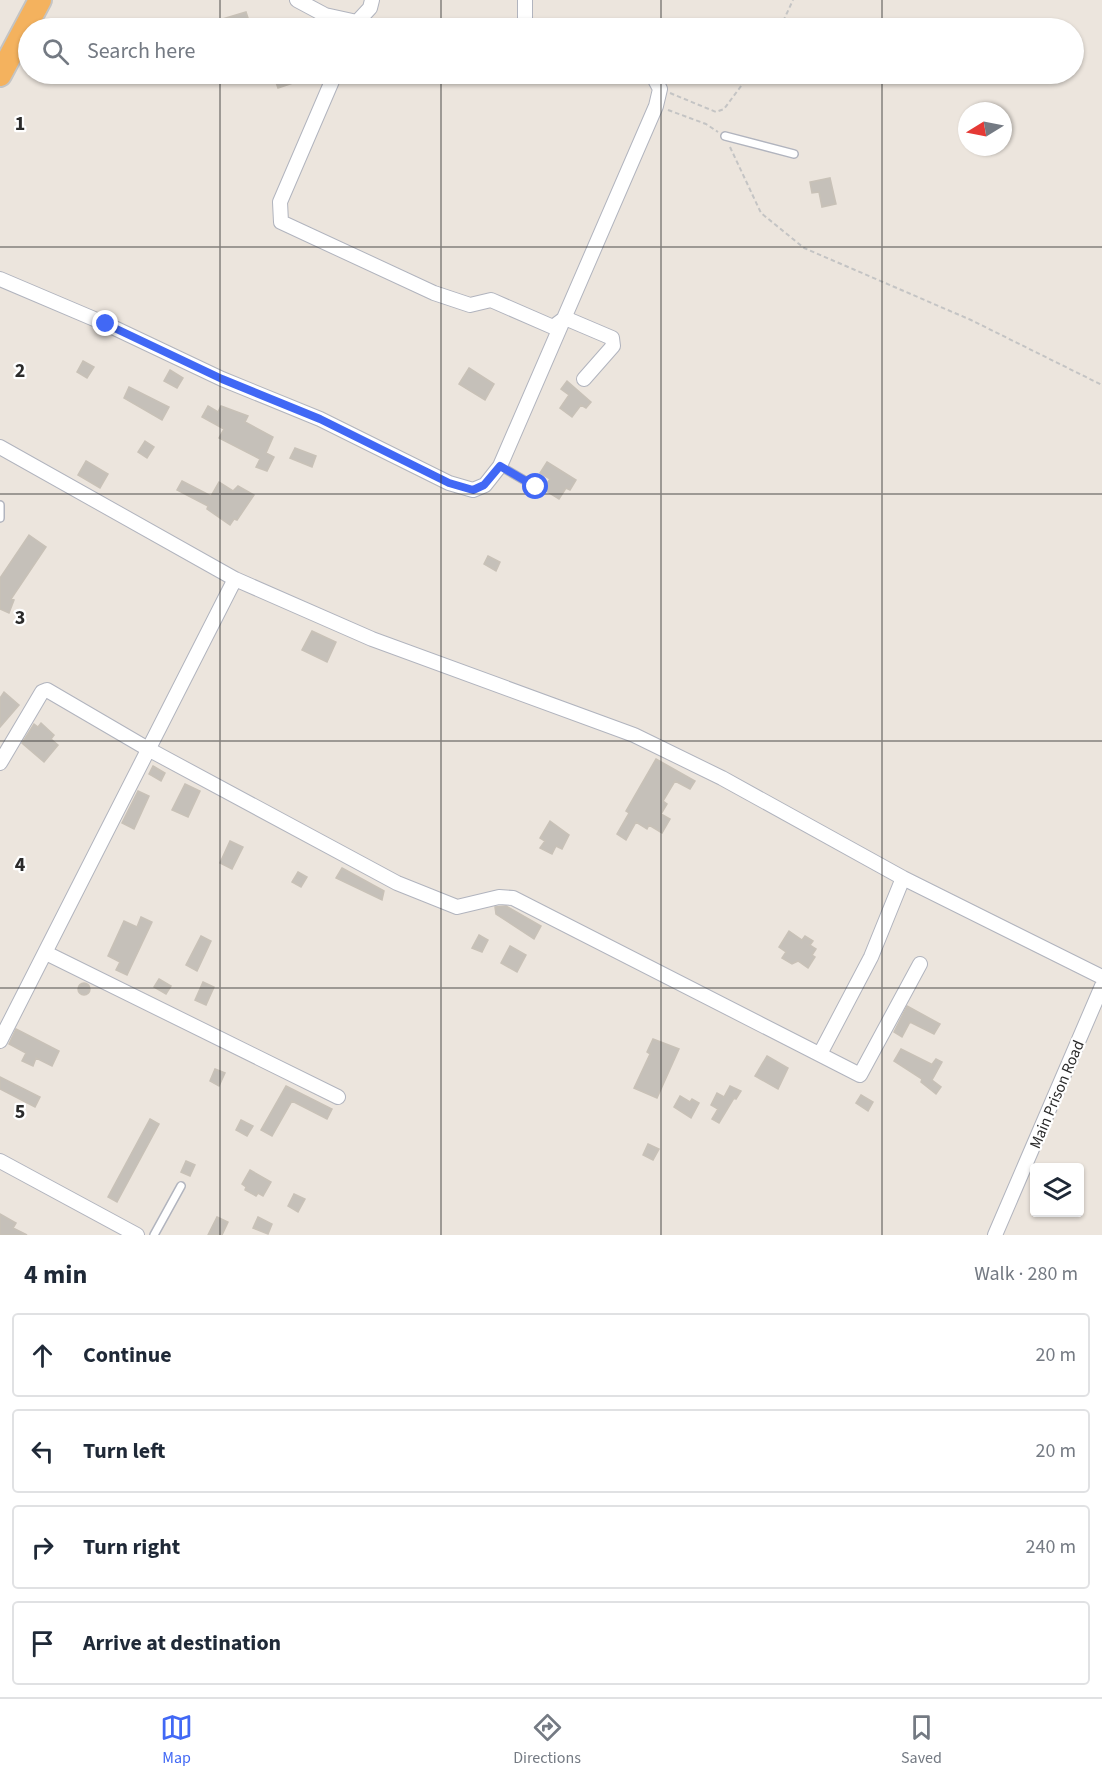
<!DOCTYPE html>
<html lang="en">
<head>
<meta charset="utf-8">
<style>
  body { margin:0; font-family:"Source Sans 3",sans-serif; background:#f2f2f3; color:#1f2937 }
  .controls { position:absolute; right:18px; bottom:18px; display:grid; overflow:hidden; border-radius:6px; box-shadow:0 2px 4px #0004 }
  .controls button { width:54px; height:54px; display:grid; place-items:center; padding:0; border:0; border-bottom:2px solid #e0e1e3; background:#fff; color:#1f2937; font:30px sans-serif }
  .compass { position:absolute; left:958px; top:102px; width:54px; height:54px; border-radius:50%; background:#fff; box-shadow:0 2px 4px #0004; rotate:260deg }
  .stop { position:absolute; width:18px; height:18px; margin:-14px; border:4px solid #4168f5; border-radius:50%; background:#fff }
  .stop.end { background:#4168f5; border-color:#fff; box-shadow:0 2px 6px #0008 }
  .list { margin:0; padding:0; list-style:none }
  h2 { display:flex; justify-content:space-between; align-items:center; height:78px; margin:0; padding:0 24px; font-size:26px }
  h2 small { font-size:20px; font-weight:400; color:#747a83 }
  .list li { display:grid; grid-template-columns:39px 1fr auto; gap:18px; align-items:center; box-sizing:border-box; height:84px; margin:0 12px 12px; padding:0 12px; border:2px solid #e0e1e3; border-radius:6px }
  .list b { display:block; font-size:22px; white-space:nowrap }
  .list em { font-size:20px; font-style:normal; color:#747a83 }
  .icon { flex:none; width:33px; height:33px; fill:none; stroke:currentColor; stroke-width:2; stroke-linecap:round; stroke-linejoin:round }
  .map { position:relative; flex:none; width:1102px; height:1235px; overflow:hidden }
  .search { position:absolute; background:#fff; box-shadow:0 2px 4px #0004; left:18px; right:18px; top:18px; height:66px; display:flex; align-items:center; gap:15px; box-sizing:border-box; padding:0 21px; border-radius:33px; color:#747a83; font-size:22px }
  .sheet { height:462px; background:#fff }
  nav { display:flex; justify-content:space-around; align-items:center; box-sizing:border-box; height:84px; border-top:2px solid #e0e1e3; background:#fff; font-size:16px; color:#747a83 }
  nav a { display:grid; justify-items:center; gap:3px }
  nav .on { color:#4168f5 }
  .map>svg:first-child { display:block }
  .building { fill:#c5c0b9; stroke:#c8c1b7; stroke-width:1.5 }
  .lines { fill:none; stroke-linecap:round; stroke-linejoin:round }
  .service-casing { stroke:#b1b4be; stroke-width:10 }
  .minor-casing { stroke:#b1b4be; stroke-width:16 }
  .trunk-casing { stroke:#c4c4c4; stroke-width:26 }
  .path { stroke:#c4c4c4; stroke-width:2; stroke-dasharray:4.5 3; stroke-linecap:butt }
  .service { stroke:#fff; stroke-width:7 }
  .minor { stroke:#fff; stroke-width:14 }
  .trunk { stroke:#f4b25e; stroke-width:22 }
  .route { stroke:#4168f5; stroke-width:8 }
  .grid { fill:none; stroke:#2b2b2b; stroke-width:1.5; stroke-opacity:0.55 }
  .labels { text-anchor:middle; stroke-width:4.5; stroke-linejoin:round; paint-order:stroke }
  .street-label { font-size:16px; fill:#2b2b2b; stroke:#fff }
  .grid-label { font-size:20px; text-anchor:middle; font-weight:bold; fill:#2b2b2b; stroke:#fff; stroke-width:4.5; stroke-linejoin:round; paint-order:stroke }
</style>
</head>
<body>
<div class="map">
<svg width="1102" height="1235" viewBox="0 0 1102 1235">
  <rect width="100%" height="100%" fill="#ece5dd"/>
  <path class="building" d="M246 12 250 24 222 28 219 20Z
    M273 74H316L317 75 278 88Z
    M830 178 836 204 822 207 819 192 812 193 810 182Z
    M83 361 94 367 87 378 77 372Z
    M469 368 494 384 485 400 459 384Z
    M170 370 183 378 177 388 164 381Z
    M567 381 591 402 586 408 581 405 572 417 560 408 569 395 561 389Z
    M129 387 169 407 162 420 124 398Z
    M208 406 218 412 221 406 248 416 245 422 273 437 266 453 274 457 267 471 256 467 260 459 219 438 224 429 202 417Z
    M145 441 154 447 147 458 138 452Z
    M295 448 316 456 312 467 290 458Z
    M86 461 108 474 100 488 78 475Z
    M547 462 576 480 570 490 566 488 559 499 543 489 550 479 540 473Z
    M182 481 211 496 219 482 233 491 238 486 254 495 237 520 234 519 230 525 207 509 208 506 177 490Z
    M29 535 46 547 11 599 14 600 9 613 0 609V578Z
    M488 556 500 562 496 571 484 564Z
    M312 631 336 642 327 662 302 650Z
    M4 692 19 705 0 727V698Z
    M41 723 54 735 51 739 58 745 44 762 22 743 34 724 38 727Z
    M656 759 695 781 690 789 675 781 663 801 667 804 661 814 670 819 662 833 649 825 647 829 636 822 626 840 617 834 629 813 626 811Z
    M153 766 165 773 161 781 149 774Z
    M185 784 200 791 188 817 172 810Z
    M138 791 149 796 134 829 122 823Z
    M550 821 569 835 562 849 556 846 552 854 540 848 545 841 540 838Z
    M230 841 243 847 232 869 220 863Z
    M342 868 384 891 382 900 336 878Z
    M298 872 307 877 301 887 292 882Z
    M506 906 541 926 534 939 496 914 495 907Z
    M141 917 152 922 127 975 116 970 120 962 108 956 124 921 137 927Z
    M789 931 802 940 805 936 813 941 810 945 816 949 812 955 815 957 808 968 798 961 792 964 782 958 786 952 779 947Z
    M479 935 488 940 482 952 472 948Z
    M201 936 211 941 197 971 186 965Z
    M510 946 526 955 517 972 501 963Z
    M159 979 171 986 166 994 154 987Z
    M203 982 214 987 206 1005 195 1000Z
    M78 989a6 6 0 1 1 12 0a6 6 0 1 1-12 0Z
    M907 1006 940 1024 934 1034 910 1022 902 1037 894 1032Z
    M16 1029 59 1051 52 1066 36 1058 33 1066 22 1061 26 1053 9 1044Z
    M653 1039 679 1049 657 1098 634 1088 650 1054 647 1052Z
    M901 1049 931 1064 930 1067 936 1059 942 1062 932 1080 941 1087 936 1094 921 1082 922 1079 894 1061Z
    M767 1056 788 1068 778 1089 755 1076Z
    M215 1069 225 1073 219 1086 210 1081Z
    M0 1077 40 1097 35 1107 0 1089Z
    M286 1086 332 1109 327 1119 292 1101 272 1136 261 1130Z
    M730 1086 741 1091 736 1099 734 1098 719 1123 712 1119 718 1109 711 1105 717 1093 724 1097Z
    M861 1095 873 1102 868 1111 856 1103Z
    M680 1096 690 1102 692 1099 699 1103 691 1118 674 1107Z
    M150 1119 159 1124 117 1202 108 1197Z
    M241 1120 253 1126 247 1136 236 1130Z
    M648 1144 659 1149 653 1160 643 1155Z
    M186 1161 195 1165 190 1176 181 1172Z
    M250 1170 271 1182 263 1196 258 1193 256 1196 245 1190 246 1187 242 1184Z
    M294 1194 305 1199 298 1212 288 1206Z
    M0 1214 16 1223 13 1228 27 1235H0Z
    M217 1217 228 1222 222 1235H208Z
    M258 1217 272 1224 268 1234 253 1228Z"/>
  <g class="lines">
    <defs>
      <path id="service" d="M725 136 794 154
        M500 466 536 487
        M0 505V518
        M154 1235 181 1186"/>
      <path id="minor" d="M297 0 325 15 357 22 370 8 372 0
        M525 0V28
        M335 74 280 202 281 222 434 293 470 305 491 300 553 327 565 318 612 338 613 346 584 379
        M0 279 106 324 222 379 320 419 449 483 473 490 485 485 500 466 656 106 660 89 652 74
        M0 447 235 579 372 639 634 735 722 778 903 878 1102 977
        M0 763 42 692 47 690 148 749 397 883 457 907 499 897 513 898 860 1075 920 964
        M46 953 338 1097
        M0 1041 235 579
        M820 1054 871 957 903 878
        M0 1161 137 1235
        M995 1235 1102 986"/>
      <path id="trunk" d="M0 75 40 0"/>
    </defs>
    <use href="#service" class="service-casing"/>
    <use href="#minor" class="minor-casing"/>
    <use href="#trunk" class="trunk-casing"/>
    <path class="path" d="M780 28 793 0
      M670 93 716 112 724 109 750 74
      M668 110 706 124 718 132
      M730 147 761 213 804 248 971 320 1102 385"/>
    <use href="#service" class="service"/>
    <use href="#minor" class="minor"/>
    <use href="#trunk" class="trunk"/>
  </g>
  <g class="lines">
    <path class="route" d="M106 324 222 379 320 419 449 483 473 490 484 485 500 466 536 487"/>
  </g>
  <path class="grid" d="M220 0V28M441 0V28M661 0V28M882 0V28M220 74V1235M441 74V1235M661 74V1235M882 74V1235M0 247H1102M0 494H1102M0 741H1102M0 988H1102"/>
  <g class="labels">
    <g class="street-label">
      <text transform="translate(1056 1094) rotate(-67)" y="6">Main Prison Road</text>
    </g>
  </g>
  <g class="grid-label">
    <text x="20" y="130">1</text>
    <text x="20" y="377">2</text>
    <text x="20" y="624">3</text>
    <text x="20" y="871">4</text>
    <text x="20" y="1118">5</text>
  </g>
</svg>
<div class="controls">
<button><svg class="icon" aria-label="layers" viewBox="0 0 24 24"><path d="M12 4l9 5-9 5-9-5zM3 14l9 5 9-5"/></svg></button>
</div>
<svg class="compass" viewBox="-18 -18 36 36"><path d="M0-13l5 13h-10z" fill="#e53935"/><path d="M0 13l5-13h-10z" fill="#747a83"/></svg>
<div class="stop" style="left:536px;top:487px"></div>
<div class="stop end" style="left:106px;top:324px"></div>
<div class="search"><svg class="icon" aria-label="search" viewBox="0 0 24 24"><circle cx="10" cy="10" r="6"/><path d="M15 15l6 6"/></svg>Search here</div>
</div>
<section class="sheet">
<h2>4 min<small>Walk · 280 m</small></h2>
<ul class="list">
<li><svg class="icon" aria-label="ahead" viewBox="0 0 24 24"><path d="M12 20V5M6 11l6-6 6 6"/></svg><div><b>Continue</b></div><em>20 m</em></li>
<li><svg class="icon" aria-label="left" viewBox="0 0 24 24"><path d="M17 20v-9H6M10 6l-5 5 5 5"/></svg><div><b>Turn left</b></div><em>20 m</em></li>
<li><svg class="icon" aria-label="right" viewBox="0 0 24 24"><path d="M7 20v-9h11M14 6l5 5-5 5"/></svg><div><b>Turn right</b></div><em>240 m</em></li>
<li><svg class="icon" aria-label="arrive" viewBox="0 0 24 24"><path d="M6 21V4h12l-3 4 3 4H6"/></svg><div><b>Arrive at destination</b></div></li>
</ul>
</section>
<nav>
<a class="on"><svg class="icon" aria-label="map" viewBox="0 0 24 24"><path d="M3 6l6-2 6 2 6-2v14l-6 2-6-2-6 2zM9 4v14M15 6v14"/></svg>Map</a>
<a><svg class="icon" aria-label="directions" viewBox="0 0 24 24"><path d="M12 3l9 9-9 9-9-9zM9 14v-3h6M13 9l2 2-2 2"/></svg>Directions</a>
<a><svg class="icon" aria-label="saved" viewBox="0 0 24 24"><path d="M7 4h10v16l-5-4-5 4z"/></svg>Saved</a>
</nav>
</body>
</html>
